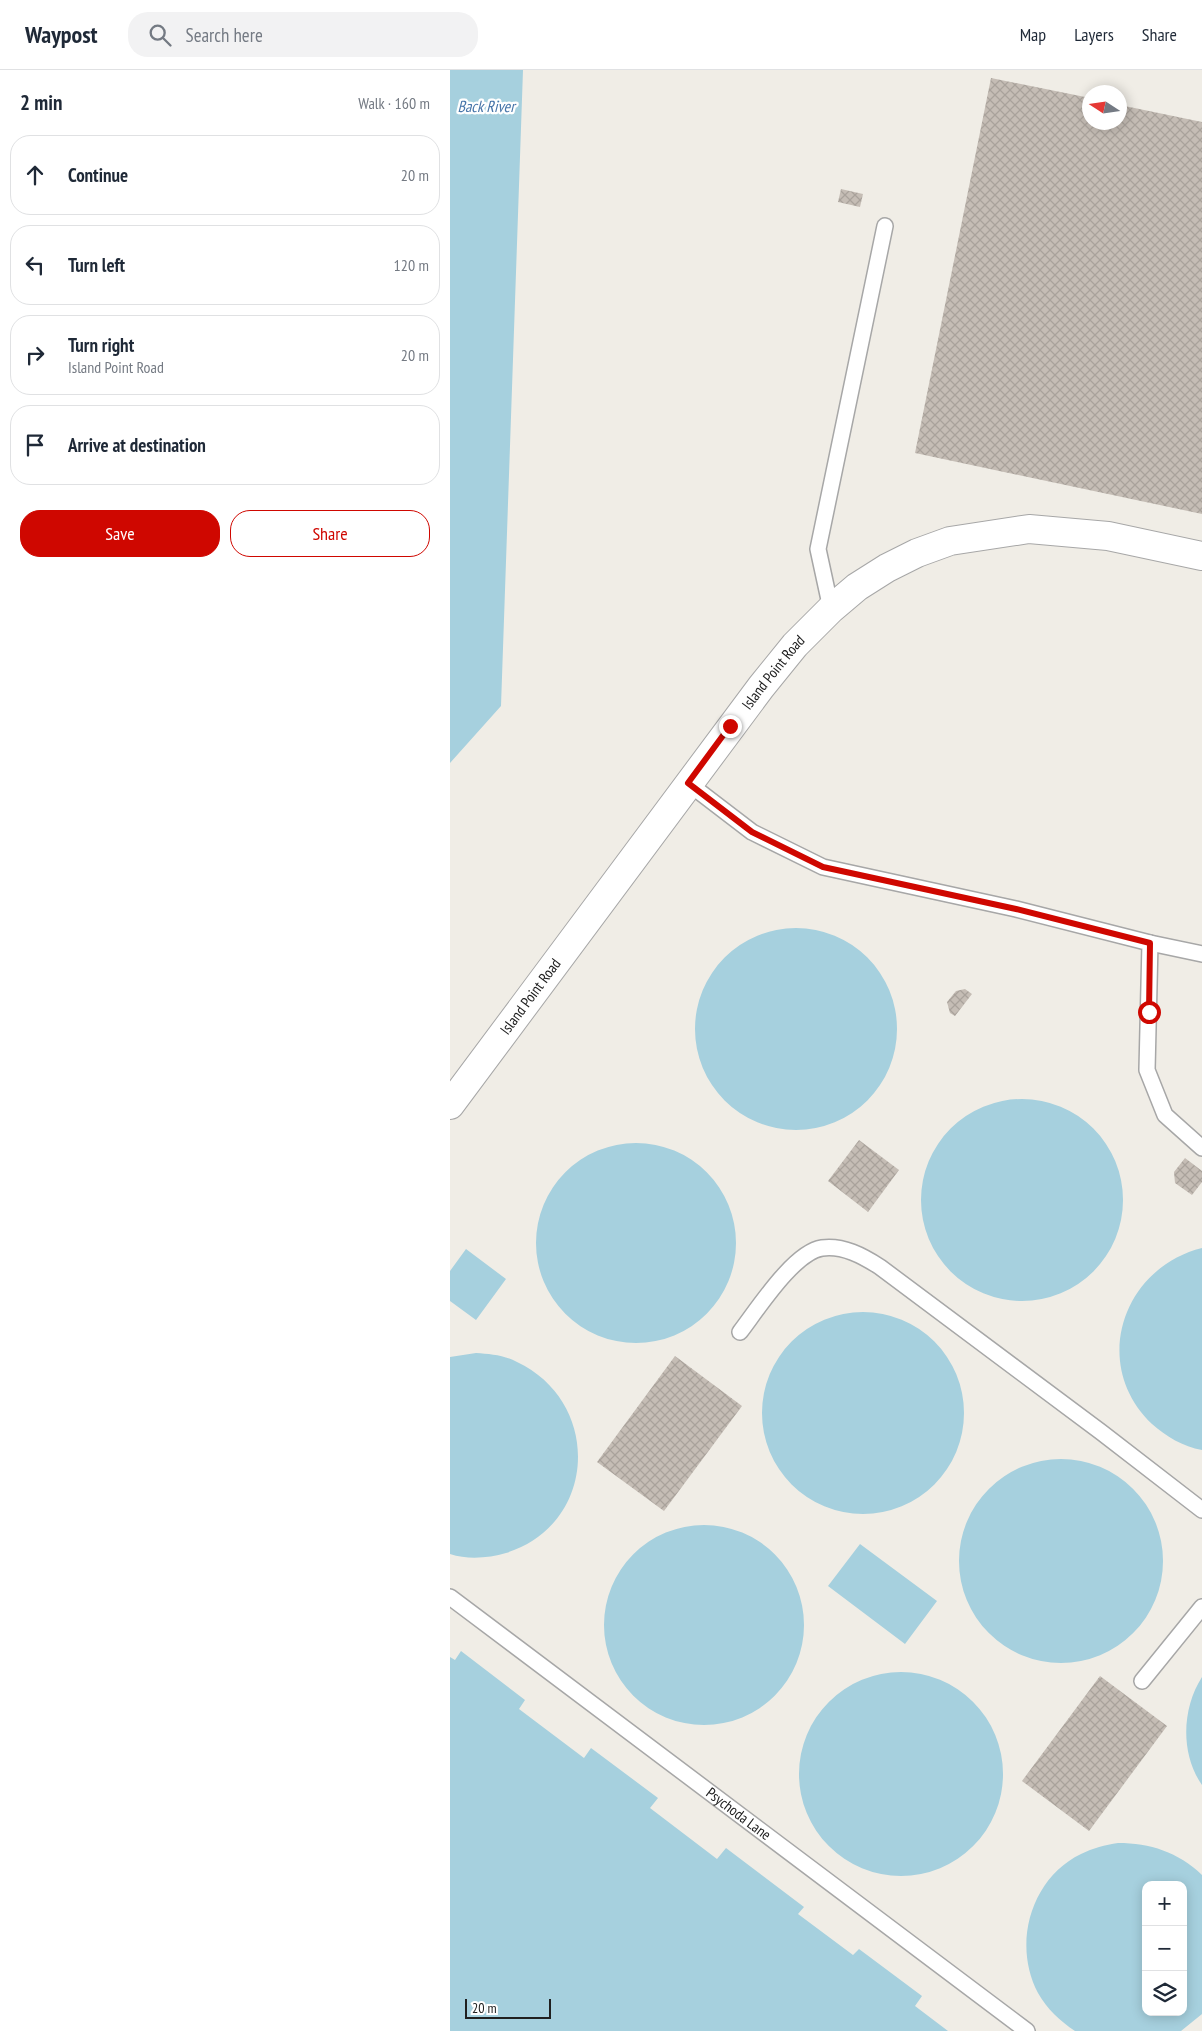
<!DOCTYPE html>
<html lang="en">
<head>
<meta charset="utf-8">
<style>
  body { margin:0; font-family:"PT Sans Narrow",sans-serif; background:#f2f2f3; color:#1f2937 }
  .controls { position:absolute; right:15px; bottom:15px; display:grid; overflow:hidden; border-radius:10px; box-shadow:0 2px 12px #0003 }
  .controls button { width:45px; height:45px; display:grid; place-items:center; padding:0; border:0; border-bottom:1px solid #e0e1e3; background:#fff; color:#1f2937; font:25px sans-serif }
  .compass { position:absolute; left:632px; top:15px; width:45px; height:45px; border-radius:50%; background:#fff; box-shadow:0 2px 12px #0003; rotate:282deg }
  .scale { position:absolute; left:15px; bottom:12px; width:86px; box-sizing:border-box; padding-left:5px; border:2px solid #202020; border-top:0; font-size:14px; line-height:18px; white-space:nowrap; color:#202020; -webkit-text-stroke:4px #fff; paint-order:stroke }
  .stop { position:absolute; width:15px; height:15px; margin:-11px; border:4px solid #cf0700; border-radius:50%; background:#fff }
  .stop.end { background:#cf0700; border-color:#fff; box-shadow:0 1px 5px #0008 }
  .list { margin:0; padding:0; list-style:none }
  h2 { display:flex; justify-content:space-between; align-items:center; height:65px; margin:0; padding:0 20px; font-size:21px }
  h2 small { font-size:16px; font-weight:400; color:#747a83 }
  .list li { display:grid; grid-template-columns:32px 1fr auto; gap:15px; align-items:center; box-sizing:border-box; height:80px; margin:0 10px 10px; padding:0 10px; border:1px solid #e0e1e3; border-radius:20px }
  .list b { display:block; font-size:19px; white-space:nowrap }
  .list p { margin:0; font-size:16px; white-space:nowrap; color:#747a83 }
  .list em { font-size:16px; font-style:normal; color:#747a83 }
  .actions { display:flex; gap:10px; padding:15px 20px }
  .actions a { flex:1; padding:11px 0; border:1px solid #cf0700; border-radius:20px; text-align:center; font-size:18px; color:#cf0700 }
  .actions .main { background:#cf0700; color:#fff }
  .icon { flex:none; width:28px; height:28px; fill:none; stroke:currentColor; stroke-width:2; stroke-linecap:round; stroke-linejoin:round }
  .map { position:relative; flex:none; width:752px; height:1961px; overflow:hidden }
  header { display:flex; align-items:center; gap:30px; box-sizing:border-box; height:70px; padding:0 25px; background:#fff; border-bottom:1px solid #e0e1e3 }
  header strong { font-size:24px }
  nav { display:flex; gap:28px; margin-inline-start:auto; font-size:18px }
  .search { width:350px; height:45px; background:#f2f2f3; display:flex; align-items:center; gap:12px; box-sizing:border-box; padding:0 18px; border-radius:20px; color:#747a83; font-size:19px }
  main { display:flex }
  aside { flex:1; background:#fff }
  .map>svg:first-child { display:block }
  .water { fill:#a6d0de; fill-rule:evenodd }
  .building { fill:url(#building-cross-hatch) }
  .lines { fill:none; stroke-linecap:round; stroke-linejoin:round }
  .lane-casing { stroke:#a7a7a7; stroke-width:18 }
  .street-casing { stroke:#a7a7a7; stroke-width:30 }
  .lane { stroke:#fff; stroke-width:15 }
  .street { stroke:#fff; stroke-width:28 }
  .route { stroke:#cf0700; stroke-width:6 }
  .labels { text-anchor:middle; stroke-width:4.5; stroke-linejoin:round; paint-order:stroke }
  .street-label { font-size:15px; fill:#202020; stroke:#fff }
  .water-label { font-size:16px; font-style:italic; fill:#4775a9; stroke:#fff }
</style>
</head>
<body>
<header>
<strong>Waypost</strong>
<div class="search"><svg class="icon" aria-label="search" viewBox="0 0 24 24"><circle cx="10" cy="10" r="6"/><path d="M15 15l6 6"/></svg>Search here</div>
<nav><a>Map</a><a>Layers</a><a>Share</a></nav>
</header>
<main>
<aside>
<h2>2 min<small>Walk · 160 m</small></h2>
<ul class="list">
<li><svg class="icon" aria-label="ahead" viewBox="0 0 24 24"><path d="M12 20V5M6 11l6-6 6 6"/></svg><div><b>Continue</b></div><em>20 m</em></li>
<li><svg class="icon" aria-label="left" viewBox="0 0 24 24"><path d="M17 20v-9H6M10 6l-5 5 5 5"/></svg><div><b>Turn left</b></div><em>120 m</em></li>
<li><svg class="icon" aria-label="right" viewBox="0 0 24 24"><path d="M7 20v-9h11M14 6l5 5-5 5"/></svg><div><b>Turn right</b><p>Island Point Road</p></div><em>20 m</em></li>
<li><svg class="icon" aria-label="arrive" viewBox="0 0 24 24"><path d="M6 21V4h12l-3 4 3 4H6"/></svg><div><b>Arrive at destination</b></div></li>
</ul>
<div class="actions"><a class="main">Save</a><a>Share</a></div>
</aside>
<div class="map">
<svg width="752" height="1961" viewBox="0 0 752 1961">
  <defs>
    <pattern id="building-cross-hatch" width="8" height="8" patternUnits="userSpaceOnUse" patternTransform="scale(1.25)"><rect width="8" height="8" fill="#c5bdb5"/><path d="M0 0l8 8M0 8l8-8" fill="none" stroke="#a9a29b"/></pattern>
  </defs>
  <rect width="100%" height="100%" fill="#f0ede6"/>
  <path class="water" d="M0 0H73L51 636 0 693Z
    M245 959a101 101 0 1 1 202 0a101 101 0 1 1-202 0Z
    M471 1130a101 101 0 1 1 202 0a101 101 0 1 1-202 0Z
    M86 1173a100 100 0 1 1 200 0a100 100 0 1 1-200 0Z
    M752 1178V1380C733 1377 716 1366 702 1354 640 1295 672 1198 752 1178Z
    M16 1179 56 1209 26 1250 0 1231V1201Z
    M312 1343a101 101 0 1 1 202 0a101 101 0 1 1-202 0Z
    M26 1283C40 1284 54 1285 67 1292 152 1332 148 1454 56 1483 39 1488 18 1490 0 1484V1287Z
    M509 1491a102 102 0 1 1 204 0a102 102 0 1 1-204 0Z
    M154 1555a100 100 0 1 1 200 0a100 100 0 1 1-200 0Z
    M410 1474 487 1531 455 1574 378 1516Z
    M11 1581 75 1630 69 1639 134 1688 141 1678 208 1728 200 1738 267 1789 276 1778 354 1837 348 1844 403 1885 409 1879 472 1926 465 1936 498 1961H0V1587L5 1590Z
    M349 1704a102 102 0 1 1 204 0a102 102 0 1 1-204 0Z
    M752 1607V1715C730 1684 732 1638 752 1607Z
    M668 1773C700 1773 728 1782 752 1805V1944L731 1961H625C610 1951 597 1939 588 1923 562 1874 581 1808 631 1784 643 1778 655 1775 668 1773ZM696 1815H733V1942H696Z"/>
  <path class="building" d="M541 8 640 28V52H670V35L752 52V444L465 383Z
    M391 119 413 124 410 137 388 132Z
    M515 919 522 924 505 946 500 943 497 932 506 921Z
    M409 1070 449 1100 418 1142 378 1111Z
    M735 1088 752 1101V1112L742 1125 725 1113 724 1102Z
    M225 1286 292 1336 214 1441 147 1392Z
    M650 1606 717 1656 639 1761 572 1711Z"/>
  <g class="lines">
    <defs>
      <g id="lane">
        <path d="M381 539 368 479 435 156"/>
        <path d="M238 713 302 762 373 797 566 839 700 873 697 1000 715 1045 752 1078"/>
        <path d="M700 873 752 884"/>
        <path d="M290 1262C307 1240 344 1182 372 1178 393 1175 413 1186 430 1197L651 1362 752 1440"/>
        <path id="s1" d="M0 1527 577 1961"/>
        <path d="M692 1611 752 1537"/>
      </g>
      <g id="street">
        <path id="s2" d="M0 1035 311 617 345 575 381 539 407 517 437 498 467 483 500 471 579 459 658 466 752 486"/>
      </g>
    </defs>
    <use href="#lane" class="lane-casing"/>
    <use href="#street" class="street-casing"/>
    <use href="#lane" class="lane"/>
    <use href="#street" class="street"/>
  </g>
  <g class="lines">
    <path class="route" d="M280 656 238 713 302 762 373 797 566 839 700 873 699 942"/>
  </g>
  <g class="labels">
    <g class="street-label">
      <text dy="5" stroke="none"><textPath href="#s2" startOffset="540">Island Point Road</textPath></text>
      <text dy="5" stroke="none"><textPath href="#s2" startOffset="135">Island Point Road</textPath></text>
      <text dy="5" stroke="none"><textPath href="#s1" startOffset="361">Psychoda Lane</textPath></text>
    </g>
    <g class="water-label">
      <text x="36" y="42">Back River</text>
    </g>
  </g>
</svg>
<div class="controls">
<button>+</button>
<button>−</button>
<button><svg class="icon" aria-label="layers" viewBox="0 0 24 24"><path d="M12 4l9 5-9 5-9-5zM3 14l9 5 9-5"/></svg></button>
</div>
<svg class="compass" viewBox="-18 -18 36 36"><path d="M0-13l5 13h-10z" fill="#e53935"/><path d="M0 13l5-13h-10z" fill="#747a83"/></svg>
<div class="scale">20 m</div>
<div class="stop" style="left:699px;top:942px"></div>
<div class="stop end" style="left:280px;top:656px"></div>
</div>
</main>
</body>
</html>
